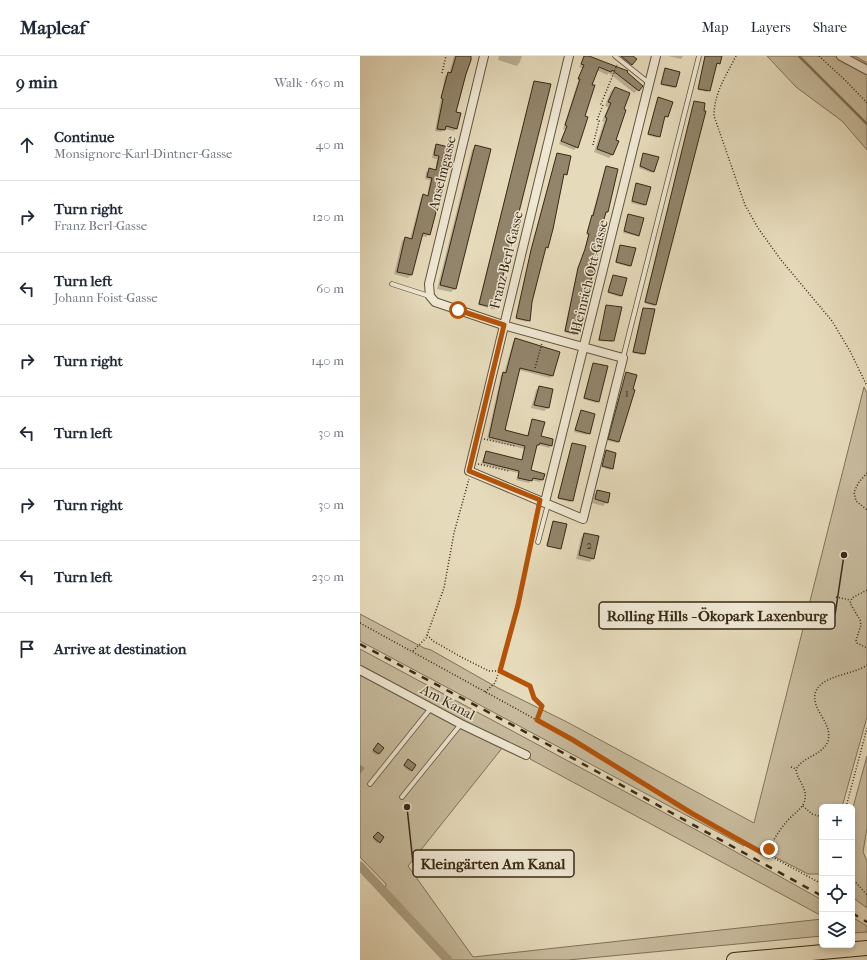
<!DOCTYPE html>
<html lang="en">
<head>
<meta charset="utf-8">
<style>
  body { margin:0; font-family:"IM FELL French Canon",serif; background:#f6f6f7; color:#1f2937 }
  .controls { position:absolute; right:12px; bottom:12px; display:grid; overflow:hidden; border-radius:6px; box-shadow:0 2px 6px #0003 }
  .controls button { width:36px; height:36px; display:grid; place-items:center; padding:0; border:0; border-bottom:1px solid #e0e1e3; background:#fff; color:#1f2937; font:20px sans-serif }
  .stop { position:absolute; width:12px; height:12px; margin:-9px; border:3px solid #b45309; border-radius:50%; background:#fff }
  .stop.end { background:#b45309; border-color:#fff; box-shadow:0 1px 4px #0008 }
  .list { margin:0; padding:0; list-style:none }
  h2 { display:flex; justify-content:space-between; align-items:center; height:52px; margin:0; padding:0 16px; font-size:17px }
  h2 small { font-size:13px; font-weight:400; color:#747a83 }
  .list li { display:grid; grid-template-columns:26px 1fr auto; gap:12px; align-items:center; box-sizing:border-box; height:72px; padding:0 16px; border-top:1px solid #e0e1e3 }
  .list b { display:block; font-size:15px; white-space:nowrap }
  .list p { margin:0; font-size:13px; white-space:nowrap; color:#747a83 }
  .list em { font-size:13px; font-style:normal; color:#747a83 }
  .icon { flex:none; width:22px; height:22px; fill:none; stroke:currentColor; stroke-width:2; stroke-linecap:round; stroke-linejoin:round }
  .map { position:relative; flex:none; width:507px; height:904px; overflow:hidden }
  header { display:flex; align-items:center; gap:24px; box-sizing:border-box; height:56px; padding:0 20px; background:#fff; border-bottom:1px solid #e0e1e3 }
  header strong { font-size:19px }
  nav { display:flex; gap:22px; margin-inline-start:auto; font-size:14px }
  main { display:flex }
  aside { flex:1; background:#fff }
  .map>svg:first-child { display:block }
  .green { fill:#c8bc9e; stroke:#80725a }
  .shadow { fill:#0003 }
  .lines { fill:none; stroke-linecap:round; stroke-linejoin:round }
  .stream { stroke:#7c6f57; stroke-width:2.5 }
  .canal { stroke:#aa9e82; stroke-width:9 }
  .building { fill:#92856b; stroke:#382916 }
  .lane-casing { stroke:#63553f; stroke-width:5.5 }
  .street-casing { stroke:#63553f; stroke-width:10 }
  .highway-casing { stroke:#382916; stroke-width:16 }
  .path { stroke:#382916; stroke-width:1.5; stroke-dasharray:1 2; stroke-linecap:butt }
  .lane { stroke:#eee7d2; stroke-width:4 }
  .street { stroke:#eee7d2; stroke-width:8 }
  .highway { stroke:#e5daba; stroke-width:14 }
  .rail { stroke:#382916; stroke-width:2.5; stroke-dasharray:7 7; stroke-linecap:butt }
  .route { stroke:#b45309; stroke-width:5 }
  .labels { text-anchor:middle; stroke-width:3; stroke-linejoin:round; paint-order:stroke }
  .number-label { font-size:12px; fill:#4e402b }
  .street-label { font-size:14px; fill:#382916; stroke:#eee7d2 }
  .leader { fill:none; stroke:#382916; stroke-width:1.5 }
  .callout-dot { fill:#382916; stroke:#eee7d2; stroke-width:1.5 }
  .callout { fill:#eee7d2; stroke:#382916; stroke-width:1.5 }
  .callout-label { font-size:15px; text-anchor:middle; font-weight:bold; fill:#382916 }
</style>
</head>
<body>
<header>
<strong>Mapleaf</strong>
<nav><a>Map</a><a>Layers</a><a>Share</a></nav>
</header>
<main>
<aside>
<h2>9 min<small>Walk · 650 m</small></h2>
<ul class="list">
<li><svg class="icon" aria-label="ahead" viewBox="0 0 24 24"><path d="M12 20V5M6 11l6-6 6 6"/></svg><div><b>Continue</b><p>Monsignore-Karl-Dintner-Gasse</p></div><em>40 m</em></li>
<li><svg class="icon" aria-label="right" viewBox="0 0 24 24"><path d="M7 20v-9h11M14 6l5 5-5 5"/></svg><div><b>Turn right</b><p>Franz Berl-Gasse</p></div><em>120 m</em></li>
<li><svg class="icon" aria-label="left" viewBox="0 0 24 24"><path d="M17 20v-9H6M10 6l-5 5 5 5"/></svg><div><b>Turn left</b><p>Johann Foist-Gasse</p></div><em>60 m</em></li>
<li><svg class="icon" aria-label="right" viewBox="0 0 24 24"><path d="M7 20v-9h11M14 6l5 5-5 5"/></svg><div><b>Turn right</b></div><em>140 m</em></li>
<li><svg class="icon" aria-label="left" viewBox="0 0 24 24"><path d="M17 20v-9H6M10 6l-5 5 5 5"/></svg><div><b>Turn left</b></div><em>30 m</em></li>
<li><svg class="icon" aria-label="right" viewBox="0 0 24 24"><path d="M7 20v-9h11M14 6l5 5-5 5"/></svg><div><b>Turn right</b></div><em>30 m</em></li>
<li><svg class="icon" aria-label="left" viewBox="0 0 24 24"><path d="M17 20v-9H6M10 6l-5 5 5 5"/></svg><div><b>Turn left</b></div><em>230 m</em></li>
<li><svg class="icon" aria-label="arrive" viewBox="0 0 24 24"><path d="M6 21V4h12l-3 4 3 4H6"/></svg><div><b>Arrive at destination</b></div></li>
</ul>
</aside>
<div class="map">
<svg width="507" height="904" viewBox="0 0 507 904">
  <rect width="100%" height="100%" fill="#e5daba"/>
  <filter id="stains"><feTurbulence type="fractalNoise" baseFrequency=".005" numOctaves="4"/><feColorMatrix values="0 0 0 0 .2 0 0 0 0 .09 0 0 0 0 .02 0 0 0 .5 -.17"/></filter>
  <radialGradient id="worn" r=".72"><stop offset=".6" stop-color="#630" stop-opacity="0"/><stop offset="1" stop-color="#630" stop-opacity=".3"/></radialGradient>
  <path class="green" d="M407 0H495L507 7V94L482 65 436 31Z
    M504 331 507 337V661L482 751H462V816L460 818H448L386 786 384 790 0 585V558L64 592 71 594 138 632 207 666 394 767Z
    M0 593 342 777 462 844V860L170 703 169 697 147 686 48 810 113 901 462 863V880L208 904H83L24 841 26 828 0 801Z
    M507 700V772L503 796 507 805V852L492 841V755Z
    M492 861 507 870V876L492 877Z"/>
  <path class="shadow" d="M94 0H111L95 57 97 72 94 75 84 73 81 76 75 75 85 20 89 18Z
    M139 0H162L160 6 157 10 138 4Z
    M225 0 266 16 279 33 274 37 249 17 247 19 237 14 231 29 228 45 230 46 224 61 217 91 214 94 199 88 205 74 203 73 222 12 219 11Z
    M253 0H272V9L268 12Z
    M308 0H323L321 3Z
    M345 0H359L360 8H355L347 36 338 34Z
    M306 13 315 31 314 32 301 29Z
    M174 26 134 252 133 253 118 249Z
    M255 32 259 68 261 69 255 84 258 85 252 99 249 102 234 96 244 66 242 65 248 51 245 50 251 35Z
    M299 42 307 61 304 62 297 82 287 79Z
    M335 46 295 248 294 250 284 247Z
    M77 89 92 93 69 178 66 181 61 180 51 219 48 222 34 218 42 185 45 182 50 183 61 142 63 140H67L70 124 65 123 66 116 69 114 75 115 77 103 72 102 74 92Z
    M115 90 95 233 91 236 77 233 112 94Z
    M197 98 206 118 203 119 187 191 185 192 167 266 156 263 170 197Z
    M284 98 297 101 292 117 279 112Z
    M246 111 247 155 236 188 215 279 204 276 217 214 224 196 228 179H226Z
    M276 128 285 149 284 150 271 147Z
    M268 159 278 179 277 180 263 177Z
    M260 190 270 210 269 211 255 207Z
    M253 220 261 239 260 241 248 237Z
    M247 250 253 285 252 286 238 285Z
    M284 253V298L282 299 272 297Z
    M155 284 192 320 190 322 159 314 144 375 167 380 172 364 180 381 191 389 189 392 178 389 176 391 170 414 182 424 180 426 171 424 169 427 156 424 158 417 121 408 126 396 161 405 164 393 127 383 141 319 144 317 153 286Z
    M233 308 238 345 236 347 223 343Z
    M267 317 258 386 257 387 248 385Z
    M179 331 192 334 188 352 184 355 171 352 176 334Z
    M221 355 234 358 227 379 214 376Z
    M213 388 212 445 210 446 198 443Z
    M246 395 252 412 250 414 241 411Z
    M238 435 247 446 243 450 232 447 234 438Z
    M193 466 200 492 186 489Z
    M224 478 233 502 230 506 216 503 221 482Z
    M18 688 23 692 17 699 12 696Z
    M48 704 54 709 49 715 43 710Z
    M1 709 5 712 0 718V710Z
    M18 777 23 781 17 787 13 783Z"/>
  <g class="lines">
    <path class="stream" d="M439 0 507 68"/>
    <path class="canal" d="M0 810 88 904"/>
  </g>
  <path class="building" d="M96 0H111V4L106 18 96 56 101 57 97 73 86 70 85 74 77 73 83 43 81 42 88 16 91 17Z
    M224 0H229L268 15 267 16 283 30 279 35 252 14 251 16 239 11 232 29H235L225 60 228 61 218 92 201 85 207 70 205 69 220 23H218L224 9 221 8Z
    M261 0H273L277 3 272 9Z
    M345 0H362L360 8 357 7 350 35 338 33Z
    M305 12 320 16 316 31 301 28Z
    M174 25 191 28 135 252 119 248Z
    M255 31 270 37 264 53 266 54 256 84 259 85 253 99 237 93 247 62 245 61 251 47 248 46Z
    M298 41 313 46 308 61 305 60 300 81 288 78Z
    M334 45 345 47 344 55H346L296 249 285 246Z
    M76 88 93 92 70 179 63 177 52 219 37 216 45 181 52 183 63 138 68 140 72 122 67 121 69 112 76 114 79 100 74 99Z
    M115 89 131 93 96 233 80 229Z
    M197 97 211 100 207 119 204 118 193 173 188 192 186 191 172 246 170 265 156 262 171 194Z
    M283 97 299 101 294 116 280 110Z
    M246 110 258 113 248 156H246L237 188H240L218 278 205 275 218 212 225 193 229 178 227 177 232 159 233 160Z
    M276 127 291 131 286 149 272 145Z
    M268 158 284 162 279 180 264 175Z
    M260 189 276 192 271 210 256 206Z
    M253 219 267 222 262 240 248 236Z
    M246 249 262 251 254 285 239 284Z
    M283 252 295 253 285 298 273 296Z
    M155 282 200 296 193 320 160 312 145 374 168 380 172 363 185 366 181 380 193 383 192 390 180 387 179 389H177L171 414 185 418 183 424 173 422 172 425 158 422 159 415 123 406 126 395 162 404 165 390 129 381 143 316 146 317Z
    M233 307 248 310 239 346 224 342Z
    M266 316 277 319 273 333 275 334 259 386 248 383Z
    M179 330 193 333 189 352 174 349Z
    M221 354 235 358 230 378 215 374Z
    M212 387 226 390 213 445 198 442Z
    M246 394 256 397 253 413 242 410Z
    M237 434 250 437 248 447 235 443Z
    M193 465 207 468 201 493 187 490Z
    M224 477 239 480 234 503 219 499Z
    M18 687 24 692 19 698 13 694Z
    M48 703 56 709 52 715 44 709Z
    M18 776 24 781 20 787 13 781Z"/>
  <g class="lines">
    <defs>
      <path id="lane" d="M255 0 289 27
        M32 228 69 240
        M263 302 339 0
        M178 486 188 448
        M10 728 71 652
        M42 741 101 668"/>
      <path id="street" d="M124 0 69 228 70 240 75 246 143 269 263 302 223 463 109 415 209 0
        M481 0 507 14
        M185 446 296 0
        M0 614 101 668 166 699"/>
      <path id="highway" d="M374 904 507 892"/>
    </defs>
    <use href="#lane" class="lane-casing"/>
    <use href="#street" class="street-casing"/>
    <use href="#highway" class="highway-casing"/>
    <path class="path" d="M376 0C366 20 354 37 354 60L385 149 398 172 421 204 472 265 490 295 507 330
      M459 0 486 25 507 47
      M82 17 86 0
      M233 89 239 65 237 64 243 49 241 48 257 9
      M175 312 182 287
      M124 383 155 390
      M118 408 149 415
      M507 417 499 426 494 436 496 445 507 454
      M507 534 492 542 490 547 500 564 501 569 496 584 497 587 507 592
      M476 541 490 544
      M0 567 213 684 333 758 462 828
      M67 579 73 585 103 602 129 615H140L170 630 174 642 182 650 177 664
      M53 595 66 582 84 532 94 477 109 423
      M125 636 135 627 146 595 178 453
      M431 711 436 713
      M443 750 452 758 462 761
      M486 751 507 672
      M408 800C411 785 420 773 430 762 436 756 444 751 445 743 447 731 437 724 436 713 444 700 462 700 468 685 473 667 452 655 455 638 459 619 494 619 507 609
      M492 822 507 839"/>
    <use href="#lane" class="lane"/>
    <use href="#street" class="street"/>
    <use href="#highway" class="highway"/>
    <path class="rail" d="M0 588 158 672 462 840
      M492 857 507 866"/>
  </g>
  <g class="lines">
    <path class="route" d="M98 254 144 269 109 415 180 444 158 549 140 615 170 630 174 642 182 650 177 664 213 684 333 758 408 800 409 793"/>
  </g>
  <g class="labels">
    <g class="number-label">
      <text x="267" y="341">1</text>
      <text x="229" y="493">2</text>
    </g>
    <g class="street-label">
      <text transform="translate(82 117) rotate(-76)" y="5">Anselmgasse</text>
      <text transform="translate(146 204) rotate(-76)" y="5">Franz Berl-Gasse</text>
      <text transform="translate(229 220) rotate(-76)" y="5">Heinrich Ott-Gasse</text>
      <text transform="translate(88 646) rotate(28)" y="5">Am Kanal</text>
    </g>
  </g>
  <path class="leader" d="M484 499L475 559M47 751L53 807"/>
  <g class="callout-dot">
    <circle cx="484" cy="499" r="4"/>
    <circle cx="47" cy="751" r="4"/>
  </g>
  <g class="callout">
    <rect x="239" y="546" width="236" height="27" rx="4"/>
    <rect x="53" y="794" width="161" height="27" rx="4"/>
  </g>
  <g class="callout-label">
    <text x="357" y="565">Rolling Hills - Ökopark Laxenburg</text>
    <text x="133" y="813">Kleingärten Am Kanal</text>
  </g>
  <rect width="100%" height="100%" filter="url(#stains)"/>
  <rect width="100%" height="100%" fill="url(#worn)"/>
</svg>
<div class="controls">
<button>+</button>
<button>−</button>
<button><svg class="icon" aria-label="locate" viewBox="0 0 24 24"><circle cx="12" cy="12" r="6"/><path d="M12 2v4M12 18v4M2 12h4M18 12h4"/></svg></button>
<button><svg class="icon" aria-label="layers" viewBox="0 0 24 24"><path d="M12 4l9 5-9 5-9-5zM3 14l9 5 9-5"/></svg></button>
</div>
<div class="stop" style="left:98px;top:254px"></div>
<div class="stop end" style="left:409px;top:793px"></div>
</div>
</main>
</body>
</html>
